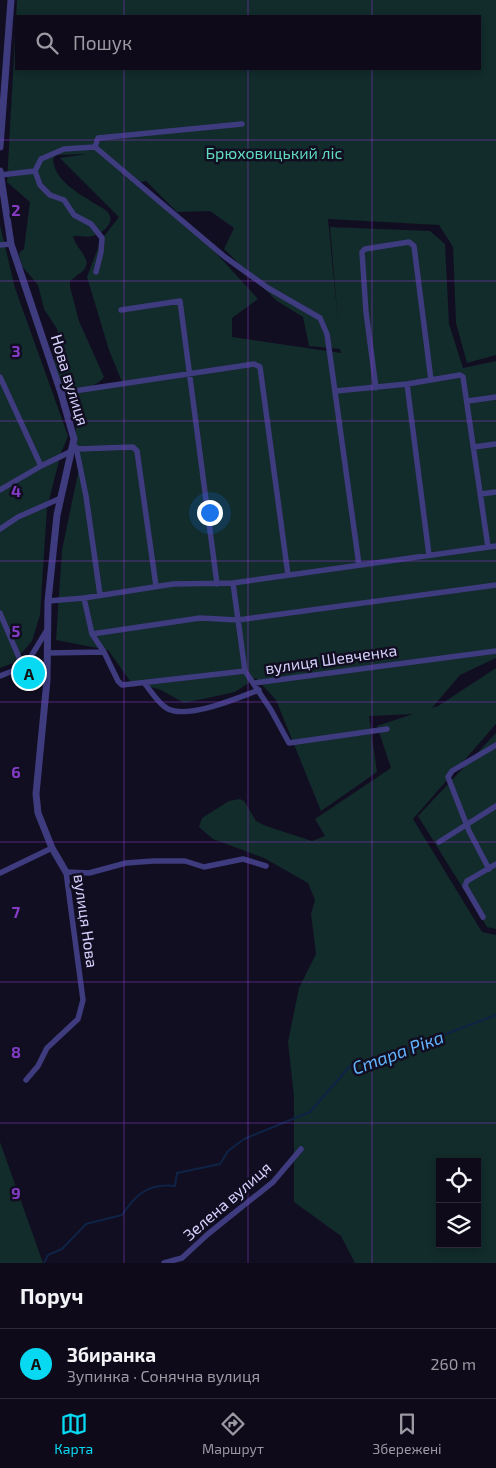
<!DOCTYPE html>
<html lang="uk">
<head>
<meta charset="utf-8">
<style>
  body { margin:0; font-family:"Exo 2",sans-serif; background:#171323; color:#f1f3f6 }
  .controls { position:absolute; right:15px; bottom:15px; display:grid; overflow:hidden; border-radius:0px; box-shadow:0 2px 8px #0003 }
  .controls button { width:45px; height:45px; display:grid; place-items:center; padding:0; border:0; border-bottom:1px solid #2e2b39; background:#0e0a1a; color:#f1f3f6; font:25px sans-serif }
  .you { position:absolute; left:209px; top:512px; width:18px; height:18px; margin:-12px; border:4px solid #fff; border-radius:50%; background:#1a73e8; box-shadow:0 0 0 8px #1a73e833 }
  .badge { display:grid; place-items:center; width:32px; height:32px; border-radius:50%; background:#08d9f2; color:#111; font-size:16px; font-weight:700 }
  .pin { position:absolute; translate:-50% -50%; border:2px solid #fff; box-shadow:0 1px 5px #0006 }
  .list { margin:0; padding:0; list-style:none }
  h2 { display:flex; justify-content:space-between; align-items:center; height:65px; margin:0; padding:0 20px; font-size:21px }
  h2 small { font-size:16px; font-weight:400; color:#9b9aa2 }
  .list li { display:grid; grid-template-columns:32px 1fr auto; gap:15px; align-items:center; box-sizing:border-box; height:70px; padding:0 20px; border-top:1px solid #2e2b39 }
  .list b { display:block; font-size:19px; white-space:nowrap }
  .list p { margin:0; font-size:16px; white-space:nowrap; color:#9b9aa2 }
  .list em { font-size:16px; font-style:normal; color:#9b9aa2 }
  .icon { flex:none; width:28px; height:28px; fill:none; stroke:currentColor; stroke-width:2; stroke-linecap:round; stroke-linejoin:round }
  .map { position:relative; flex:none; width:496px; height:1263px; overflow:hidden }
  .search { position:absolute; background:#0e0a1a; box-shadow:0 2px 8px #0003; left:15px; right:15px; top:15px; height:55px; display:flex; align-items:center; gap:12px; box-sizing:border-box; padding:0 18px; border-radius:0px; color:#9b9aa2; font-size:19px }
  .sheet { height:135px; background:#0e0a1a }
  nav { display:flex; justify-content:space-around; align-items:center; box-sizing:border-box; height:70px; border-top:1px solid #2e2b39; background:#0e0a1a; font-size:14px; color:#9b9aa2 }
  nav a { display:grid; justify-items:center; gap:2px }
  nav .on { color:#08d9f2 }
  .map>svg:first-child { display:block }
  .green { fill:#122b2b; fill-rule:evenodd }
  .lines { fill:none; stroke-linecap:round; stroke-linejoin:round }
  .stream { stroke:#0e2346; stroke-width:2 }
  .minor { stroke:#3e3b7f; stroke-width:5.5 }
  .tertiary { stroke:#3e3b7f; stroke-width:7 }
  .grid { fill:none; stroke:#843cc5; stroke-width:1; stroke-opacity:0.55 }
  .labels { text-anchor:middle; stroke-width:5; stroke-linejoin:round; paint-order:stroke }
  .park-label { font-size:16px; fill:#5fdbbd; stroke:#120e22 }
  .street-label { font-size:16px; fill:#d6d1fd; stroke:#120e22 }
  .water-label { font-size:18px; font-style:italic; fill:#62b2fa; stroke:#120e22 }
  .grid-label { font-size:16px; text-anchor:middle; font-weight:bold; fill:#843cc5; stroke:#120e22; stroke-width:5; stroke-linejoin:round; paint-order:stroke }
</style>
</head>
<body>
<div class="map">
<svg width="496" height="1263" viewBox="0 0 496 1263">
  <rect width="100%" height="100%" fill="#120e22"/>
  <path class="green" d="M17 0H496V355L467 363 456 323 453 247 439 225 328 219 338 321 330 227 430 231 445 244 449 324 463 368 496 361V658L460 675 432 708 438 706 496 668V724L413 819 482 932 496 935V1263H355L341 1236 294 1202V1097L288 1042 299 988 316 954 311 914 315 900 308 883 264 858 213 839 199 827 202 818 229 801 240 799 244 801 256 821 266 826 312 841 325 836 315 819 391 768 377 726 413 714 369 716 377 772 321 811 276 700 256 678 235 692 184 703 161 690 130 681 108 650 56 640 62 550 78 473 74 394 122 382 109 350 87 277 101 240 119 217 60 158 86 154 56 155 53 159C54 181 80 194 97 205 101 207 107 210 109 214 115 224 101 234 93 236 86 238 80 235 73 236 75 246 85 253 87 263L84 270 70 281V287L79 321 104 377C97 388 71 393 61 385L53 361 59 354 60 343 57 329 44 309 38 285 22 266 19 255 20 252 24 249 30 202 7 182ZM16 16H480V69H16ZM146 181 177 212 210 211 234 228 224 249 277 301 303 317 309 346 340 349 341 353 232 337V318L258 299 207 243 134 183ZM440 1162H477V1244H440Z
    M0 225 15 288 68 436 61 453 47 508 40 615 32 641 13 663 0 668Z
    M496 733V929L487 927 418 816Z
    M0 1141V1142L43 1263H0Z"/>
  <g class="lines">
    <path class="stream" d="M44 1263 48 1255 62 1249 86 1224 122 1215C136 1194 149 1183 175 1186L177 1173 220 1164 228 1151 244 1139 310 1112 350 1066 359 1062 386 1059 409 1048 496 1015"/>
    <path class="minor" d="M95 147 225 257 268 288 320 318 327 334 359 565
      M35 171 40 185 50 195 64 200 74 215 91 224 102 238 101 252 96 272
      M0 175 35 171 41 159 64 149 95 147 98 138 242 124
      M0 245 11 244
      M121 310 180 301 217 584
      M0 377 41 466
      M407 384 460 375 463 377 488 547
      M376 388 366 312 362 252 365 249 409 242 414 246 431 380
      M336 391 407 384 429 555
      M61 393 254 364 260 367 288 575
      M468 401 496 397
      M76 447 86 496 100 595
      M474 447 496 444
      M0 490 41 466 76 449 133 447 137 451 156 586
      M481 494 496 492
      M0 529 18 517 61 498
      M233 583 245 671 271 710 289 743 387 729
      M84 598 92 634 104 652 118 681 122 685 245 671
      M48 601 84 598 173 584 233 583 496 546
      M0 613 23 667
      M92 634 200 618 238 620 496 585
      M47 653 104 652
      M30 658 32 666 40 669 46 663
      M0 676 23 667 30 658 47 630
      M254 683 496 651
      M145 684C151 691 159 705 168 709 190 719 237 698 259 690
      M439 842 496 806
      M489 869 469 831 448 777 452 771 496 745
      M0 873 52 848
      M483 917 465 886 467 881 496 864
      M26 1080 38 1066 47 1048 78 1019 83 1000 66 872 89 873 126 863 153 861H185L204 867 243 859 266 866
      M164 1263 182 1258 208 1234 273 1182 301 1149"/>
    <path class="tertiary" d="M0 147 11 0
      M0 171 11 244 61 393 74 439 57 515 48 601 47 680 36 794 38 813 52 848 66 872"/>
  </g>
  <path class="grid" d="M124 0V16M248 0V16M372 0V16M124 69V1263M248 69V1263M372 69V1263M0 140H496M0 281H496M0 421H496M0 561H496M0 702H496M0 842H496M0 982H496M0 1123H496"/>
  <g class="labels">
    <g class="park-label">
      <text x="274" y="159">Брюховицький ліс</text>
    </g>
    <g class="street-label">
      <text transform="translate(70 380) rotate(73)" y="6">Нова вулиця</text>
      <text transform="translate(331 659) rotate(-8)" y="6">вулиця Шевченка</text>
      <text transform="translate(86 921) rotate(82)" y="6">вулиця Нова</text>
      <text transform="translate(227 1201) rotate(-41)" y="6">Зелена вулиця</text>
    </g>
    <g class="water-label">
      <text transform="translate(398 1053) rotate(-20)" y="6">Стара Ріка</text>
    </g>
  </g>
  <g class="grid-label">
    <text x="16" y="216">2</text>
    <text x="16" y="357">3</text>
    <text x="16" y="497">4</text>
    <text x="16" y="637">5</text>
    <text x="16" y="778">6</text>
    <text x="16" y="918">7</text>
    <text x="16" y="1058">8</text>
    <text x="16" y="1199">9</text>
  </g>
</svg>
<div class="controls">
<button><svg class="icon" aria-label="locate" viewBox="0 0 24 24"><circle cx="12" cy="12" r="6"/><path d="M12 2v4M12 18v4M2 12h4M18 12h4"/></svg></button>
<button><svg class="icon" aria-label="layers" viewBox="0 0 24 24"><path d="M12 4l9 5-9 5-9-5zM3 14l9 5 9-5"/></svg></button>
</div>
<div class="you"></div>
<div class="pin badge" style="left:29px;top:673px">A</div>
<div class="search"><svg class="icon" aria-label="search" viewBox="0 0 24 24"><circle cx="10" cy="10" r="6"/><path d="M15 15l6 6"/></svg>Пошук</div>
</div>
<section class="sheet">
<h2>Поруч<small></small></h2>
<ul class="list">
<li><span class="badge">A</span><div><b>Збиранка</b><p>Зупинка · Сонячна вулиця</p></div><em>260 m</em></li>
</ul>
</section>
<nav>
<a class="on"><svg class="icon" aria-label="map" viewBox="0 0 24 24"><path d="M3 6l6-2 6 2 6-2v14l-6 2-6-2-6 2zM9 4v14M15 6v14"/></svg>Карта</a>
<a><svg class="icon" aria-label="directions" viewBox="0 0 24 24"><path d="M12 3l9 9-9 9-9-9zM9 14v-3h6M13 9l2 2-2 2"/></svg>Маршрут</a>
<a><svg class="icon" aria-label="saved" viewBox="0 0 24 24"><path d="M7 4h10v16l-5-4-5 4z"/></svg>Збережені</a>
</nav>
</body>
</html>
